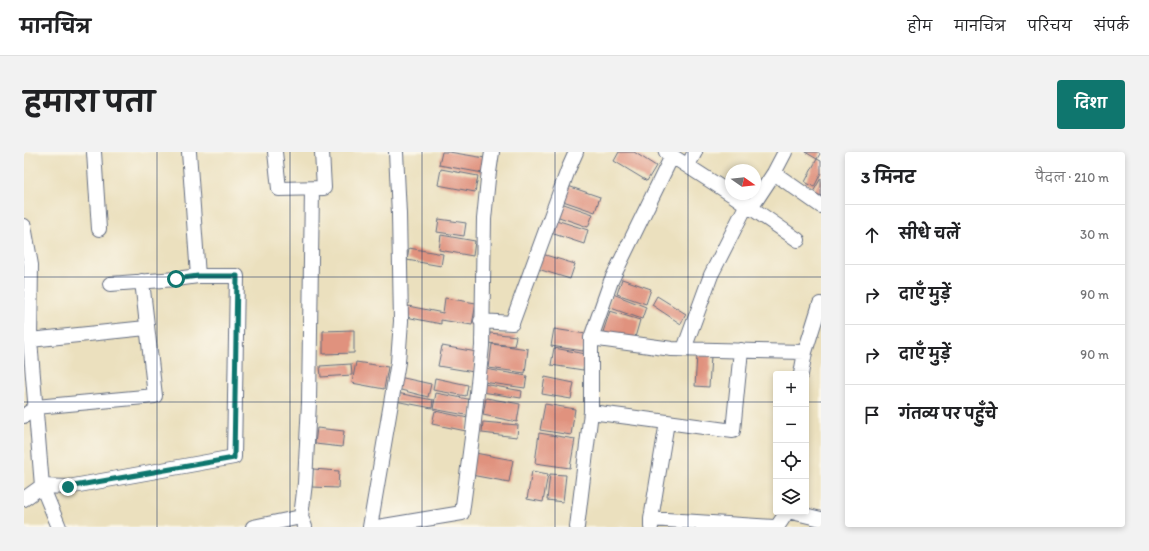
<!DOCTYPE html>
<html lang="hi">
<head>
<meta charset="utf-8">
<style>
  body { margin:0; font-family:Itim,"Playpen Sans Deva",sans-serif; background:#f2f2f2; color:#202124 }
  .controls { position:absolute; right:12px; bottom:12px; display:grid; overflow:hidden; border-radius:4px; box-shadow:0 2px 6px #0003 }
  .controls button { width:36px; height:36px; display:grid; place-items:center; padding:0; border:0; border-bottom:1px solid #e0e0e0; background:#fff; color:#202124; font:20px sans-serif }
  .compass { position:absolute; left:701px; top:12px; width:36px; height:36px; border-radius:50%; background:#fff; box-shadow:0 2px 6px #0003; rotate:104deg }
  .stop { position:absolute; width:12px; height:12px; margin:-9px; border:3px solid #0f766e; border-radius:50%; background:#fff }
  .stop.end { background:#0f766e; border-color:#fff; box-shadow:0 1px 4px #0008 }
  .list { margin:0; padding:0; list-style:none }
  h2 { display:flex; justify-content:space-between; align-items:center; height:52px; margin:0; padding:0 16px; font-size:17px }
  h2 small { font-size:13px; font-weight:400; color:#757577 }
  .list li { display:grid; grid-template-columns:26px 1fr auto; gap:12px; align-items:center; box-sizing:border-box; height:60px; padding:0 16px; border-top:1px solid #e0e0e0 }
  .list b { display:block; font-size:15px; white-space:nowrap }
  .list em { font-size:13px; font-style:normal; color:#757577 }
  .icon { flex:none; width:22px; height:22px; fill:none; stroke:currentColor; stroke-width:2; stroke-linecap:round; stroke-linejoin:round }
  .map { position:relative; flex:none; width:797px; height:375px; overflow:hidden; border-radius:4px }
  header { display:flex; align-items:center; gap:24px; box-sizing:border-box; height:56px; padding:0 20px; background:#fff; border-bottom:1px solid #e0e0e0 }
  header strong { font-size:19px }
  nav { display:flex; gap:22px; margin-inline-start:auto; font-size:14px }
  .intro { display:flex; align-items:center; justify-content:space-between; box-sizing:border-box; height:96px; padding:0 24px }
  h1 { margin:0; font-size:28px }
  .button { padding:10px 18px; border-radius:4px; background:#0f766e; color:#fff; font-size:14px; font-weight:700 }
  main { display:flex; gap:24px; padding:0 24px }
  aside { flex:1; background:#fff; border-radius:4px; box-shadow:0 2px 6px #0003 }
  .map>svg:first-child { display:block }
  .building { fill:#e0927e }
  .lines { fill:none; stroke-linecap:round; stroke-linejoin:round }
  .minor-casing { stroke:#646d80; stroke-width:16 }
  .minor { stroke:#fff; stroke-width:14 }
  .route { stroke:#0f766e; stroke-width:5 }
  .grid { fill:none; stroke:#1b2f5e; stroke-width:1; stroke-opacity:0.55 }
</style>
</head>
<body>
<header>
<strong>मानचित्र</strong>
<nav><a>होम</a><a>मानचित्र</a><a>परिचय</a><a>संपर्क</a></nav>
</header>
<div class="intro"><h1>हमारा पता</h1><a class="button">दिशा</a></div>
<main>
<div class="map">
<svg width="797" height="375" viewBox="0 0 797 375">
  <rect width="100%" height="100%" fill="#fbf7ec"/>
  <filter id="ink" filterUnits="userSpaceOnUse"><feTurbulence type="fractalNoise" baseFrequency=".025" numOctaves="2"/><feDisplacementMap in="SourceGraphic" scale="8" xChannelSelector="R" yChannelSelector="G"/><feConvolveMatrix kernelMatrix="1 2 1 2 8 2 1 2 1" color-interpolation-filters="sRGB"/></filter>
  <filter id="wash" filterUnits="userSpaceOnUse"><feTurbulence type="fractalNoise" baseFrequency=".012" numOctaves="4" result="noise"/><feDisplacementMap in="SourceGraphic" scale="16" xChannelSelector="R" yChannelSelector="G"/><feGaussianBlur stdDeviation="0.9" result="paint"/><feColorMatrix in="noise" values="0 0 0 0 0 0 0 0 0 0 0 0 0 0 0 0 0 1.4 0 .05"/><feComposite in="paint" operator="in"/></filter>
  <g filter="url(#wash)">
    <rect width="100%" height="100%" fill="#ebe0be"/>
    <g id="blocks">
      <path class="building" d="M418 0H425L461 6 459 21 415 13Z
        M595 0H610L632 14 623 29 590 9Z
        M781 0H797L793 7 797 9V21L790 35 781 30 793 7Z
        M417 17 454 24 451 40 414 33Z
        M797 26V44L789 40Z
        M544 34 576 45 571 60 539 49Z
        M537 51 569 62 564 75 532 64Z
        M415 67 442 71 440 84 413 80Z
        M532 68 564 78 560 92 527 81Z
        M417 83 451 89 449 104 415 98Z
        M385 96 419 102 417 114 383 108Z
        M518 102 551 112 546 127 514 117Z
        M598 127 627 137 622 152 593 142Z
        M589 142 622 155 618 167 584 155Z
        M633 144 662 162 657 172 628 153Z
        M421 146 452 151 448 173 417 168V172L382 165 384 154 419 161Z
        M586 159 616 168 610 189 579 180Z
        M530 177 562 182 559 199 527 194Z
        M330 178V201L299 202V179Z
        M466 181 492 184 490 194 464 191Z
        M468 192 504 197 501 221 465 216Z
        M418 194 453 200 450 220 414 214Z
        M530 196 562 202 559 218 527 213Z
        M673 203 687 204 685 235 671 234Z
        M332 210 364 215 360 237 328 231Z
        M327 212 328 223 297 225 296 214Z
        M461 217 503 224 501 236 459 230Z
        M375 225 407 232 404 245 373 237Z
        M521 225 550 231 547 247 518 242Z
        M411 226 444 233 442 244 409 238Z
        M460 232 498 239 497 246 458 240Z
        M373 241 409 248 408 256 371 249Z
        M412 241 449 248 447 264 409 257Z
        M462 246 496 252 493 270 459 263Z
        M521 252 551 257 547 283 516 278Z
        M411 259 444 266 442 279 408 272Z
        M459 270 494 273 493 285 458 281Z
        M293 276 320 279 318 295 291 292Z
        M515 281 551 287 546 316 511 311Z
        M451 301 489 308 485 330 447 323Z
        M289 317 315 319 314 336 288 335Z
        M508 319 524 322 519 350 503 347Z
        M526 322 542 323 539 350 523 348Z"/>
    </g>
  </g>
  <g filter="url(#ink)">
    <use href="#blocks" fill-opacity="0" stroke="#646d80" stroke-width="1"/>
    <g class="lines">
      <defs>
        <path id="minor" d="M70 0 75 77
          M251 0 255 37 300 36 298 0
          M642 0 707 42
          M664 13 671 0
          M750 21 797 54
          M707 42 774 88
          M727 56 750 21 761 0
          M0 74 7 113 6 188 18 334 35 375
          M86 132 152 127 174 124
          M457 169 488 171 544 18 552 0
          M567 186 648 197 781 200
          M6 188 122 176
          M660 197 687 123 723 52
          M777 222 781 200 796 152
          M567 260 643 270 627 367
          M0 264 12 255 131 244 118 129
          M643 270 709 279 717 198
          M0 347 18 334 44 335 210 305 213 124H174L165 0
          M768 360 797 367
          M229 375 277 365
          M281 375 277 365 281 331 285 250 288 37
          M346 375 374 210 377 169 375 62 372 0
          M354 375 438 361 449 278 458 194 460 67 464 27 468 0
          M553 375 567 260V186L587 129 648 4
          M627 375V367L750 375
          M753 375 763 360"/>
      </defs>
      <use href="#minor" class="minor-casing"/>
      <use href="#minor" class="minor"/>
    </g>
  </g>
  <g class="lines" filter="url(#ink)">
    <path class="route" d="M44 335 210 306 213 124H174L152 127"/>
  </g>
  <path class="grid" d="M133 0V375M266 0V375M398 0V375M531 0V375M664 0V375M0 125H797M0 250H752M782 250H797"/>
</svg>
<div class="controls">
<button>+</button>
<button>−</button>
<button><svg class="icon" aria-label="locate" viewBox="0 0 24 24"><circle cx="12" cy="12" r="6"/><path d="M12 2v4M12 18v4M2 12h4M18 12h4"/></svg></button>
<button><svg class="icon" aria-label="layers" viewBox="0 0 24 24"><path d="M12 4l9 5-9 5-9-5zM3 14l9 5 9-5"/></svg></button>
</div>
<svg class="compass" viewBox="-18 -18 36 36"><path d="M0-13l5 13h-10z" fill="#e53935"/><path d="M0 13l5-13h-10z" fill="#757577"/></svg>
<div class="stop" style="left:152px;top:127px"></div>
<div class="stop end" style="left:44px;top:335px"></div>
</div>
<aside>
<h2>3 मिनट<small>पैदल · 210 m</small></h2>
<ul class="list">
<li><svg class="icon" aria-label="ahead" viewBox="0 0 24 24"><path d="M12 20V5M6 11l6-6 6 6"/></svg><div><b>सीधे चलें</b></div><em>30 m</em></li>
<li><svg class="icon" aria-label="right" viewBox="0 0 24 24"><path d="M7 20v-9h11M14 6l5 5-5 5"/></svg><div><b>दाएँ मुड़ें</b></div><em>90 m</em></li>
<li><svg class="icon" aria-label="right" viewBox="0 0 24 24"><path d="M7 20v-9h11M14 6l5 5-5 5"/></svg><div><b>दाएँ मुड़ें</b></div><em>90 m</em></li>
<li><svg class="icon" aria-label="arrive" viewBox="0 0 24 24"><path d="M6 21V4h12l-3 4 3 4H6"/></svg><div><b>गंतव्य पर पहुँचे</b></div></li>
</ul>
</aside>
</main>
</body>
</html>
